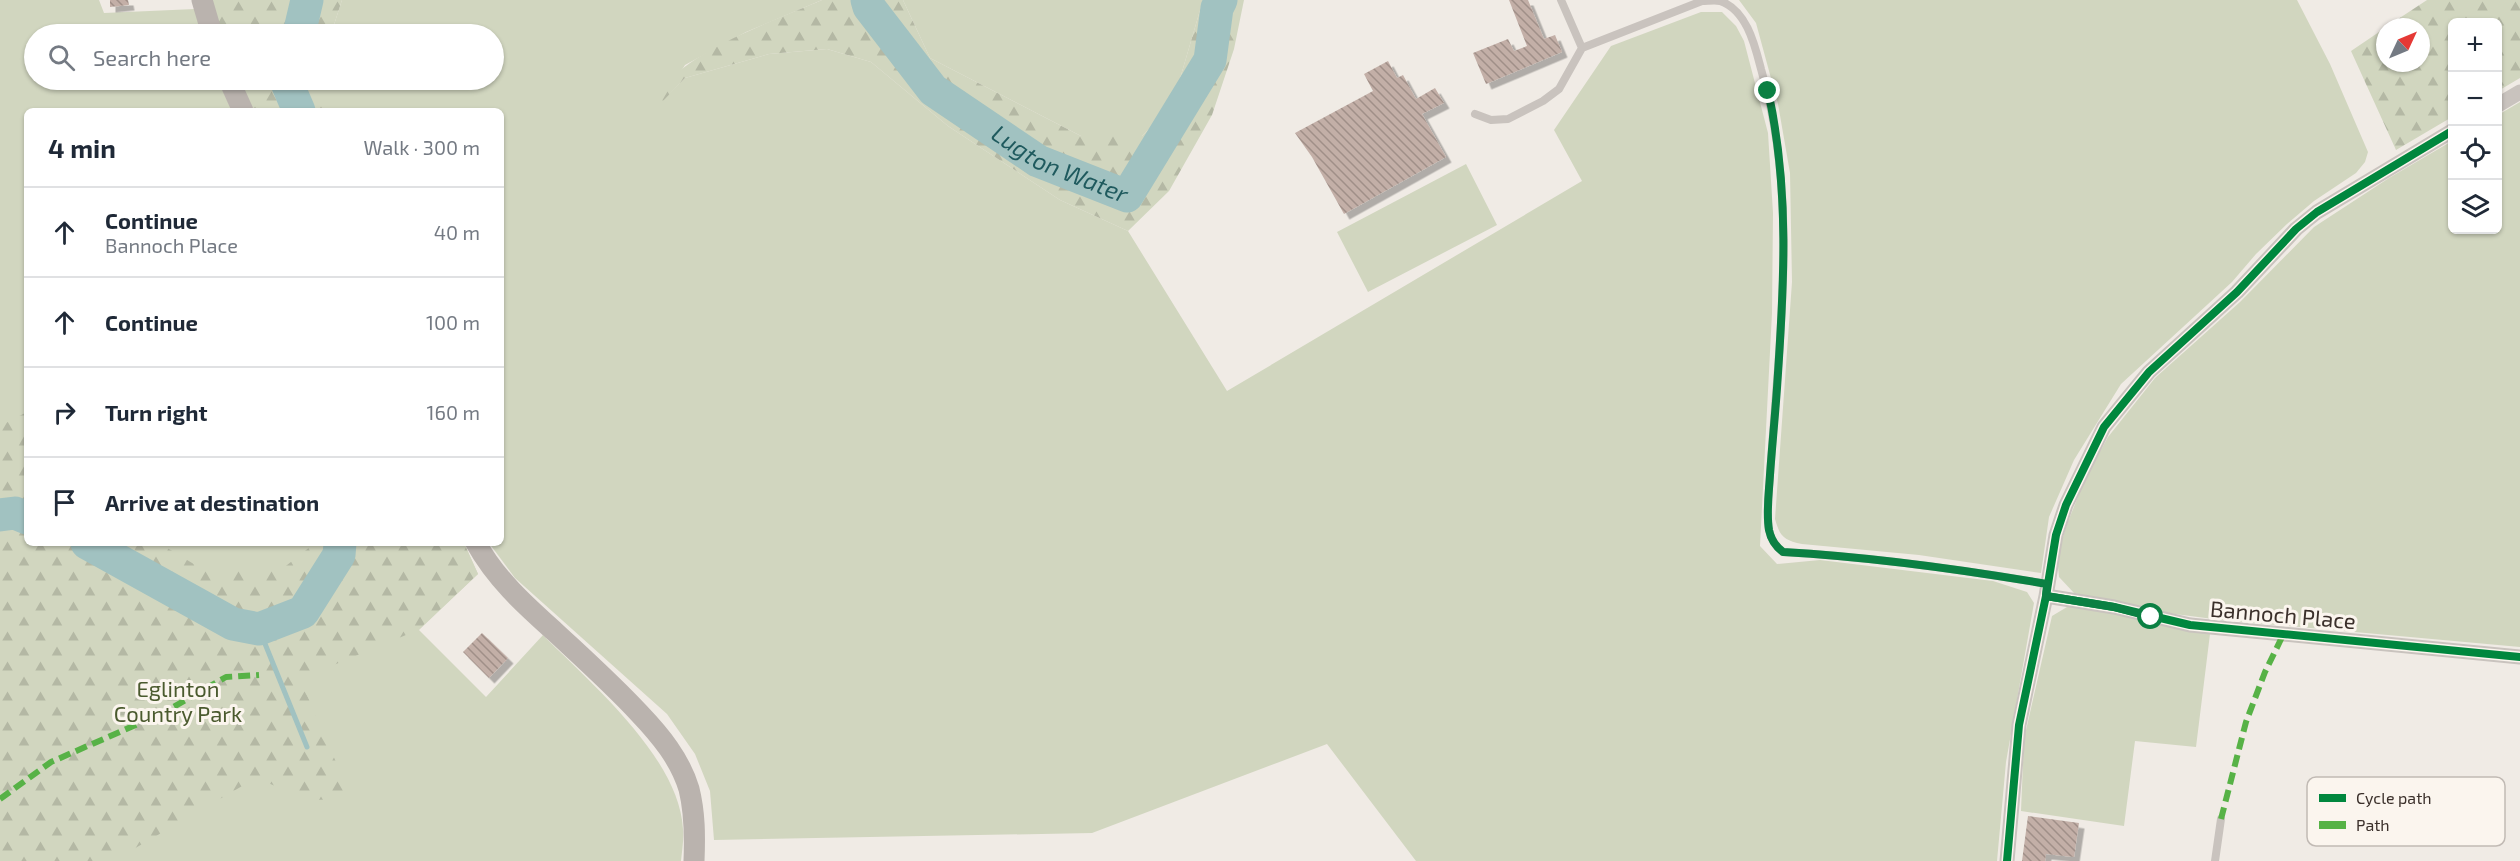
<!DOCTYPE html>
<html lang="en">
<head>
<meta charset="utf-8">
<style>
  body { margin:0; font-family:"Exo 2",sans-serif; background:#f6f6f7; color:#1f2937 }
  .controls { position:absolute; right:18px; top:18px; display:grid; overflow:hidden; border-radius:9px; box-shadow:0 2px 4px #0004 }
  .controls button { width:54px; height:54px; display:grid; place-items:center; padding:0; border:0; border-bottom:2px solid #e0e1e3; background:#fff; color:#1f2937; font:30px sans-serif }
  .compass { position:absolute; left:2376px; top:18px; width:54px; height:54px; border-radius:50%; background:#fff; box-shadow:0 2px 4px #0004; rotate:46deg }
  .stop { position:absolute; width:18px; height:18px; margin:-14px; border:4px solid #0b8043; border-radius:50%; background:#fff }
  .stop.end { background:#0b8043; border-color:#fff; box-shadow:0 2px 6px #0008 }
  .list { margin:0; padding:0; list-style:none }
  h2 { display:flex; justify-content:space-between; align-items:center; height:78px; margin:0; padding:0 24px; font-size:26px }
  h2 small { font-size:20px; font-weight:400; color:#747a83 }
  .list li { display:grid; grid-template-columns:39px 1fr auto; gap:18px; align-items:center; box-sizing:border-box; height:90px; padding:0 24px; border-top:2px solid #e0e1e3 }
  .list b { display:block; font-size:22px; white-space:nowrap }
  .list p { margin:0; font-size:20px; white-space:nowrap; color:#747a83 }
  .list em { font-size:20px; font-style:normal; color:#747a83 }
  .icon { flex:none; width:33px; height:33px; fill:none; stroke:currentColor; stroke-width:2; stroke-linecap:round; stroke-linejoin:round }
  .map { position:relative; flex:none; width:2520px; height:861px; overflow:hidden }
  .search { position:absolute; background:#fff; box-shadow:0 2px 4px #0004; left:24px; top:24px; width:480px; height:66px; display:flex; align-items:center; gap:15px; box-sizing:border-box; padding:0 21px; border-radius:33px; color:#747a83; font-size:22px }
  .panel { position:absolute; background:#fff; box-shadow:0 2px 4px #0004; left:24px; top:108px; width:480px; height:438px; border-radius:9px }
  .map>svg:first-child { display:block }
  .green { fill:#d1d6bf }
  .forest { fill:url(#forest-firs) }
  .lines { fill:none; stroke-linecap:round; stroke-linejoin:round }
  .stream { stroke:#a1c2c1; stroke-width:5 }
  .river { stroke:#a1c2c1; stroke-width:33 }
  .building { fill:url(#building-back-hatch); filter:url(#shadow) }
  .lane { stroke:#c9c3be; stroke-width:8 }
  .street { stroke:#c9c3be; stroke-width:15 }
  .secondary { stroke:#bab3ae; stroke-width:21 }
  .quiet { stroke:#57b246; stroke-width:6; stroke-dasharray:12 6; stroke-linecap:butt }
  .cycleway-casing { stroke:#fbf5ee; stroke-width:11 }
  .cycleway { stroke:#00873e; stroke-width:8 }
  .route { stroke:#0b8043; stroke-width:8 }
  .labels { text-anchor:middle; stroke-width:6; stroke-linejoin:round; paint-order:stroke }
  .street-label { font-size:22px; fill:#3b302b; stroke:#fbf5ee }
  .park-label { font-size:22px; fill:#4a5a2e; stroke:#fbf5ee }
  .water-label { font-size:24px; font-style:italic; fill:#1f5a5e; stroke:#fbf5ee }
  .key { fill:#fbf5ee; stroke:#c1bab4; stroke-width:1.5 }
  .key-label { font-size:16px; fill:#3b302b }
</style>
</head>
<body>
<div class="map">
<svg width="2520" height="861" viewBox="0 0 2520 861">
  <defs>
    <pattern id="forest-firs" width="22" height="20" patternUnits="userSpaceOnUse" patternTransform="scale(1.5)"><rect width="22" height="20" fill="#d1d6bf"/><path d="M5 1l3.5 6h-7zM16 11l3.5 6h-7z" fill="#b4b8a4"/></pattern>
    <pattern id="building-back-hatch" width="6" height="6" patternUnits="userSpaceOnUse" patternTransform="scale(1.5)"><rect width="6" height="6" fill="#c3afa7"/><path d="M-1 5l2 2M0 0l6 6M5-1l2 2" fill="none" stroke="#a08f88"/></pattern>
    <filter id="shadow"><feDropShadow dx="5.5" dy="5.5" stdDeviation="0" flood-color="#0004"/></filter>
  </defs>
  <rect width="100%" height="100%" fill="#f0ebe5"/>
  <path class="green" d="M0 0H99L104 13 195 9 202 34H34V80H218L232 111H27V543H464L478 574 419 630 486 697 543 635C590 683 679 757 683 829 684 839 682 851 681 861H0Z
    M342 0H822L746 32 685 65 662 101 685 78 769 54 827 49 871 62 948 126 1060 200 1128 231 1227 391 1582 181 1554 130 1611 46 1701 12H1722L1736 26 1744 41 1768 133 1773 213 1772 313 1760 546 1777 564 1820 560 1993 581 2027 592 2034 603 2006 762 1997 861H1416L1327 744 1092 833 714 840 710 791 695 754 667 714 515 578 489 543H501V111H329L327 109V80H494V34H331Z
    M903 0H1203L1172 106 1142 136H1081L930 58Z
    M1739 0H2297L2330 64 2368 152 2365 162 2356 173 2314 201 2287 224 2256 254 2232 282 2121 384 2074 460 2049 517 2041 573 1919 555 1802 544C1784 540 1780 537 1775 519L1792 282 1790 173 1778 104 1756 23Z
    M2520 102V647L2221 620 2144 610 2074 593 2059 577 2057 556 2067 524 2086 477 2108 437 2155 378 2240 302 2314 227 2389 178 2452 141V230H2498V115Z
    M1466 164 1497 225 1368 292 1337 232Z
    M2086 606 2154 624 2210 634 2196 747 2135 741 2124 826 2021 811 2024 739 2052 616 2067 607Z"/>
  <path class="forest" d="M210 0H342L331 34H221Z
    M822 0H903L930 58 1081 136H1142L1172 106 1203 0H1244L1234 49 1212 115 1169 191 1128 231 1060 200 948 126 871 62 827 49 769 54 685 78 662 102C662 98 662 92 664 89 684 52 783 17 822 0Z
    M2427 0H2520V78L2498 91V22H2452V117L2396 150 2351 51 2385 28V63H2421V27H2386Z
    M238 80H327L329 111H254Z
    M27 412V543H159L197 566 282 569 315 543H464L478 574 418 630 300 679 352 799 309 800 256 778 113 861H0V426Z"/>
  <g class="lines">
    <path class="stream" d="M259 629 307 747"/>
    <g class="river">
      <path id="s1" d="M867 0 869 7 933 90 1038 161 1127 196 1210 60 1217 8 1221 0"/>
      <path d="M299 34 307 0"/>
      <path d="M288 80 287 83 299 111"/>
      <path d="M0 515 15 513 27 518"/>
      <path d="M87 543 233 624 259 629 303 612 339 555 340 543"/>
    </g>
  </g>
  <path class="building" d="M110 0H128L129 5 110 7Z
    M1509 0H1528L1544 39 1555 35 1562 52 1486 84 1473 53 1508 39 1514 51 1527 46Z
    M1388 61 1397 78 1403 75 1416 99 1435 88 1444 103 1422 114 1446 157 1344 214 1312 157 1295 133 1373 91 1364 74Z
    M482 633 508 658 489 678 463 652Z
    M2028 816 2079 823 2074 857 2046 854 2045 861H2022Z"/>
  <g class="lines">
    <path class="lane" d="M1582 48 1702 1C1708 1 1715 0 1720 1 1747 10 1755 46 1761 69 1792 175 1785 285 1776 394 1774 421 1772 448 1770 475 1769 493 1766 513 1769 530 1771 540 1775 546 1783 552 1872 557 1959 569 2047 584
      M1475 114 1491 120 1508 119 1543 101 1559 89 1582 48 1561 0
      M2215 861 2221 819"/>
    <path class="street" d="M2498 105 2520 92
      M2046 596 2114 607 2190 625 2520 657
      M2007 861 2019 725 2046 596 2056 535 2066 505 2104 427 2149 372 2237 292 2296 229 2317 212 2452 131"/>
    <path class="secondary" d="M202 0 212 34
      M229 80 243 111
      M476 543C496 579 524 604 554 631 583 658 612 684 639 713 660 735 680 759 689 789 695 813 695 836 694 861"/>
    <path class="quiet" d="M0 799 51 762 163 713 226 677 259 675
      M2221 819 2246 722 2265 672 2284 633"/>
    <defs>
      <path id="cycleway" d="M2046 596 2114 607 2190 625 2520 657
        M2007 861 2019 725 2046 596 2056 535 2066 505 2104 427 2149 372 2237 292 2296 229 2317 212 2452 131"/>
    </defs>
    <use href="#cycleway" class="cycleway-casing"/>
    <use href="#cycleway" class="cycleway"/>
  </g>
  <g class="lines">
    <path class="route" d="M1768 91C1790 189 1784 288 1777 388 1775 417 1772 446 1770 475 1769 492 1766 512 1769 530 1771 540 1775 546 1783 552 1872 557 1959 569 2047 584L2046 596 2114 607 2151 617"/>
  </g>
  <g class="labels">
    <g class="street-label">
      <text transform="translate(2283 615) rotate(5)" y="8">Bannoch Place</text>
    </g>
    <g class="park-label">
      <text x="178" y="697">Eglinton<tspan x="178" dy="25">Country Park</tspan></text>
    </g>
    <g class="water-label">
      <text dy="8" stroke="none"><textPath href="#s1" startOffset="260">Lugton Water</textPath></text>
    </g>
  </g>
  <rect x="2307" y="777" width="198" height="69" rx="9" class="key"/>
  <rect x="2319" y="794" width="27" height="8" fill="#00873e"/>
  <rect x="2319" y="821" width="27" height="8" fill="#57b246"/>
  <g class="key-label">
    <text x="2356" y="804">Cycle path</text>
    <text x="2356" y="831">Path</text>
  </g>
</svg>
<div class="controls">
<button>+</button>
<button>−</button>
<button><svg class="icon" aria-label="locate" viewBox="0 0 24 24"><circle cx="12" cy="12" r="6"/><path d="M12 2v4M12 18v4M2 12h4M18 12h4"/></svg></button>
<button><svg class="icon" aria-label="layers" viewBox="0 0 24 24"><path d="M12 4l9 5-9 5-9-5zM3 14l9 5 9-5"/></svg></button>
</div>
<svg class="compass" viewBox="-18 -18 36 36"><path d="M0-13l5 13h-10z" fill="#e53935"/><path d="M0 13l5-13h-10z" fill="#747a83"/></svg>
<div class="stop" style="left:2151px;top:617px"></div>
<div class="stop end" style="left:1768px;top:91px"></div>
<div class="search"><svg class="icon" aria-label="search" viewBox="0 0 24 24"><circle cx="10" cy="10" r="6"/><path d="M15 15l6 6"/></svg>Search here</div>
<section class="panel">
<h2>4 min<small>Walk · 300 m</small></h2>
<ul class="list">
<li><svg class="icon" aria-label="ahead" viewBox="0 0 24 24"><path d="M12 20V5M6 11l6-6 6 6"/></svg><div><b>Continue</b><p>Bannoch Place</p></div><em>40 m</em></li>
<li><svg class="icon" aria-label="ahead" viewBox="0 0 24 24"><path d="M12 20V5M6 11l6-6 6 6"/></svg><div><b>Continue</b></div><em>100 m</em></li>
<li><svg class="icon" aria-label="right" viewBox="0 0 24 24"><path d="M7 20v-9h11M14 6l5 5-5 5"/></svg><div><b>Turn right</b></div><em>160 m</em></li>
<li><svg class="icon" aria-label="arrive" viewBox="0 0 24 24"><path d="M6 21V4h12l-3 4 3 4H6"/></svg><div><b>Arrive at destination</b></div></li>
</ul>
</section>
</div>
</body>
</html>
